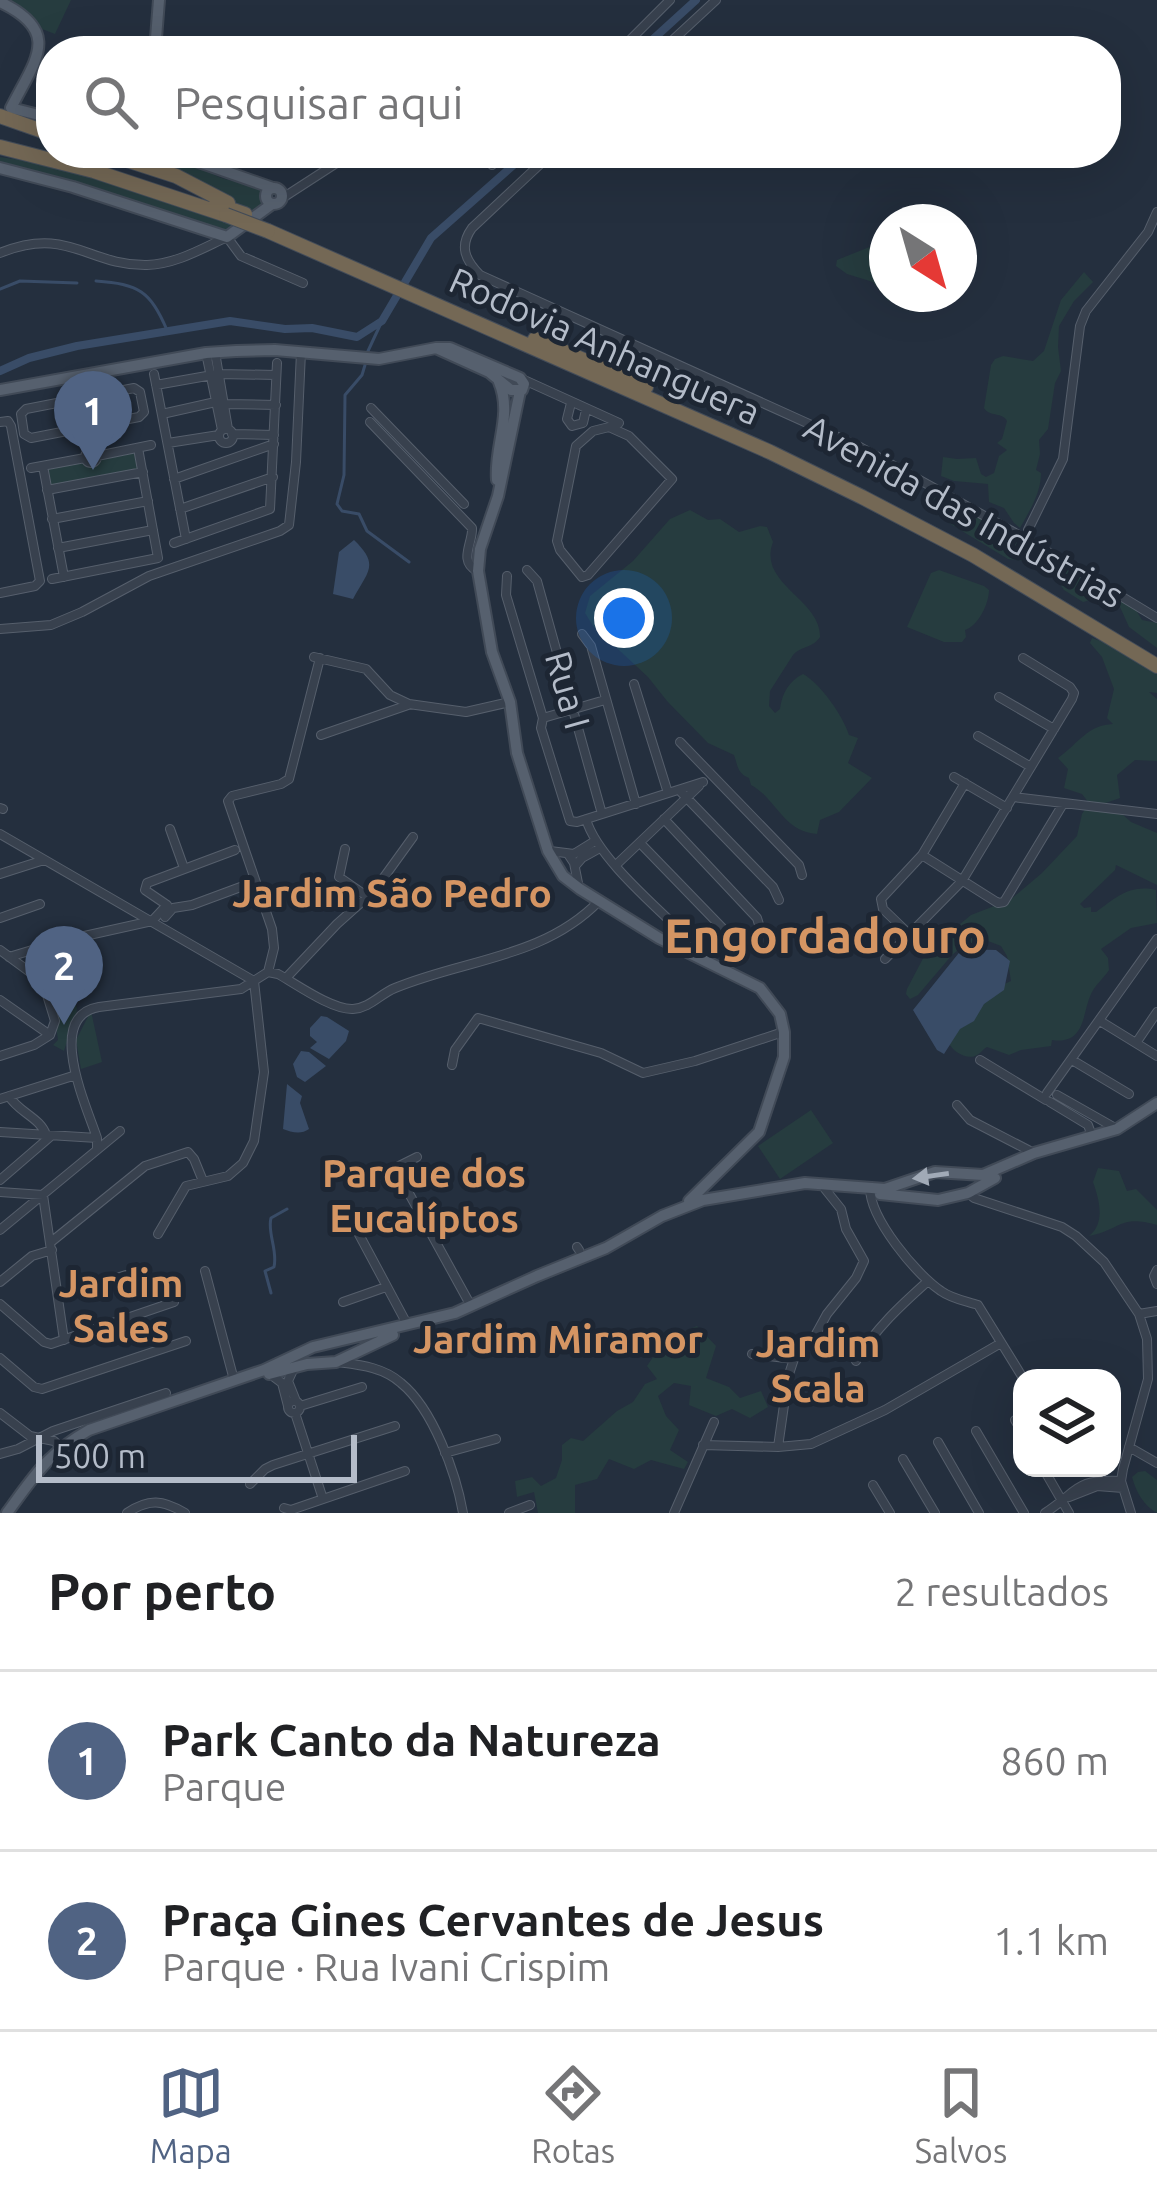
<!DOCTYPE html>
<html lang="pt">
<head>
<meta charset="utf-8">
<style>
  body { margin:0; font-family:Ubuntu,sans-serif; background:#f6f6f6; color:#202124 }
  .controls { position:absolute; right:36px; bottom:36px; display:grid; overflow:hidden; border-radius:24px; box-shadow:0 12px 48px #0002 }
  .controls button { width:108px; height:108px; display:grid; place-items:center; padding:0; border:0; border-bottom:3px solid #e0e0e0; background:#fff; color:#202124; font:60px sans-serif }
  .compass { position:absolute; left:869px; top:204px; width:108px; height:108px; border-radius:50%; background:#fff; box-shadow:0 12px 48px #0002; rotate:143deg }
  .scale { position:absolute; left:36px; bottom:30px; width:321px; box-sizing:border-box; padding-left:12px; border:6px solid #b4bcc9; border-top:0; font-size:33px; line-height:42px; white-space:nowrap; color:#b4bcc9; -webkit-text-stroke:9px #1d2633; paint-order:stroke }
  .you { position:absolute; left:624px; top:618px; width:42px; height:42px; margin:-30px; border:9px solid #fff; border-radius:50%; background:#1a73e8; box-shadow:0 0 0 18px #1a73e833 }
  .badge { display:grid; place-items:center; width:78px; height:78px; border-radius:50%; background:#506383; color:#fff; font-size:39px; font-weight:700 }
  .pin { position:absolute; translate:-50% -99px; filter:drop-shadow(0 3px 6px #0008) }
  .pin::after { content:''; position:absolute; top:63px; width:42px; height:36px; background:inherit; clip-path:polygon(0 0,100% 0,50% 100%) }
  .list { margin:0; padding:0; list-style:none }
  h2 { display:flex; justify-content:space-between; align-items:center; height:156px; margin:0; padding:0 48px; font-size:51px }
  h2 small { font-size:39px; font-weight:400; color:#757577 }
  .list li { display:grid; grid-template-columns:78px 1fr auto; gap:36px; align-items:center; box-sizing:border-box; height:180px; padding:0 48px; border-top:3px solid #e0e0e0 }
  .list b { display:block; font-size:45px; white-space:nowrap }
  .list p { margin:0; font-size:39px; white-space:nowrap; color:#757577 }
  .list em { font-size:39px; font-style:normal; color:#757577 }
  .icon { flex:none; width:66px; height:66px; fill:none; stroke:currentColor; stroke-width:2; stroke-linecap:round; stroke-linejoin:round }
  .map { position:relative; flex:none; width:1157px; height:1513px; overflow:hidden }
  .search { position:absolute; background:#fff; box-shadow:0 12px 48px #0002; left:36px; right:36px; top:36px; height:132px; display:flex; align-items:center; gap:30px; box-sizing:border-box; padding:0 42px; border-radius:48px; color:#757577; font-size:45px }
  .sheet { height:516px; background:#fff }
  nav { display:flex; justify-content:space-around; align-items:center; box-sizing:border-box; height:168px; border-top:3px solid #e0e0e0; background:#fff; font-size:33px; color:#757577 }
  nav a { display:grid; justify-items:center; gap:6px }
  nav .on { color:#506383 }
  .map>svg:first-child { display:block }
  .green { fill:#263c3f }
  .water { fill:#394c67 }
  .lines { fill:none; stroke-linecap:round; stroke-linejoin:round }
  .stream { stroke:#394c67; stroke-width:3 }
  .river { stroke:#394c67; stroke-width:8 }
  .minor-casing { stroke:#565f6c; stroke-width:10 }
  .major-casing { stroke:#414a57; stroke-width:14 }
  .highway-casing { stroke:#434c59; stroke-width:16 }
  .minor { stroke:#38414e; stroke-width:8 }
  .major { stroke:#56606e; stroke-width:10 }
  .highway { stroke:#746855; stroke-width:14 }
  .highway-bridge-casing { stroke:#434c59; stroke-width:16; stroke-linecap:butt }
  .highway-bridge { stroke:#746855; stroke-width:14 }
  .oneway { fill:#a1aab7 }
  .labels { text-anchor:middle; stroke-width:10; stroke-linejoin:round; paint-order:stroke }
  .street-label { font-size:36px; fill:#b4bcc9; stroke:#1d2633 }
  .neighbourhood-label { font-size:39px; font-weight:bold; fill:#d59563; stroke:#1d2633 }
  .district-label { font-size:48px; font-weight:bold; fill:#d59563; stroke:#1d2633 }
</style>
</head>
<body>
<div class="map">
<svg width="1157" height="1513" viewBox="0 0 1157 1513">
  <rect width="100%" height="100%" fill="#242f3e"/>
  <path class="green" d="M2 0H71L55 34 42 29 27 12Z
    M126 153C166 153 184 160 219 177 237 185 279 180 258 213Z
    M0 157C82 167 160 199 238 226L229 232 116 197 97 188 89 189 0 165Z
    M887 240V294H900L888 301 873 282 847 274 836 266 837 260Z
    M1084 272 1093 282 1074 301 1059 326 1058 347 1061 371 1055 383 1048 429 1039 440 1040 454 1036 470 1041 473C1041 493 1030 510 1020 528L1014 523 1004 508 989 502 988 484 954 481 941 476 943 457 957 459 976 458 981 474 986 477 994 473 999 456 1007 450 997 443 1002 439 1007 421C1003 412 989 417 984 408L991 365 995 359 1003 356 1033 361 1044 351 1061 300Z
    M133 452 138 455 139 470 54 487 49 485 47 470 50 468 84 462 88 466H95L100 458Z
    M929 489 1030 545 1024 561 1008 559 944 520 933 508 932 502 936 495Z
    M690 510 708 520 720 519 739 532 760 526 767 527 773 542C757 584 821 599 820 637 813 648 801 646 793 655L770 691 769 706 775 713 780 709C782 693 789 681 803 674 821 684 843 716 849 735L858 738 848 763 872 778 839 812 820 820 817 834C783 832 776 798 751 785L749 778C737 773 738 766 734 755L708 743 667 701 648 677 593 626 585 613 590 596 633 561 670 519Z
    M1062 562 1133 605 1142 620 1157 623V648L1129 627 1120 607 1113 600 1102 597 1083 602 1064 590 1056 578Z
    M939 570 984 586 989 590C989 604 978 626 965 630L966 637 962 642H944L907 627 931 573Z
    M1092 638 1121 648 1157 672V693L1149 692 1157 699V761L1135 760 1117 775 1120 798 1100 805 1122 814 1131 822 1157 833V885L1116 865 1115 870 1080 904 1084 908 1091 907V912H1096C1116 898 1129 884 1156 890L1157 923 1131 928 1101 949 1108 958 1109 970C1104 978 1095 985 1091 994 1082 1013 1086 1045 1052 1040L1051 1046 1021 1050 1009 1055 987 1047C983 1049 981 1053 977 1055 967 1061 952 1051 949 1043L951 1035 989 991 1011 981 1007 956 1001 946 988 941 975 942 963 946 952 955 918 995 910 999 906 994 907 989 929 947 940 937 947 935 971 915 1010 900 1042 873 1077 836 1082 814 1089 803 1082 794 1064 788 1068 769 1058 758C1078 744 1087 725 1113 724L1107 718 1114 689 1102 657 1090 643Z
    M72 985 77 1010 64 1051 53 1045 58 1040 51 990Z
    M91 1011 102 1062 81 1069 76 1040Z
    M811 1110 833 1143 780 1179 758 1146Z
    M1098 1168 1119 1171 1127 1191 1136 1189 1157 1210V1225C1119 1214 1121 1230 1089 1236 1106 1223 1099 1199 1093 1182Z
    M697 1326 716 1346 706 1378 729 1387 740 1398 761 1391 768 1407 750 1418 732 1409 716 1416 689 1405 691 1386 674 1383 658 1396 666 1416 679 1430 670 1450 688 1462 684 1469 651 1460 634 1469 609 1459 597 1479 575 1485V1513H538L534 1492 517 1497 515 1481 532 1477 541 1486 556 1478 562 1460V1445L571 1438 583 1441 617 1411 633 1402 645 1384 657 1379 647 1366C661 1345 673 1335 697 1326Z
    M1145 1471 1157 1480V1513C1144 1506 1136 1492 1132 1477L1138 1472Z"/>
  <path class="water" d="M354 540C380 565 368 571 353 599L333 594 339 552Z
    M962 949 996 950 1010 961 1004 990 984 1004 974 1021 960 1029 944 1054 937 1050 913 1010Z
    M321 1016 327 1017 349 1031 346 1041 329 1059 310 1048 317 1042 310 1036V1028Z
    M301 1051 309 1052 326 1066 305 1082 297 1077 293 1064Z
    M287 1084 302 1096 300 1103 309 1129C301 1135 291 1132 283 1129Z"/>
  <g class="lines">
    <path class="stream" d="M96 281C139 284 150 291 167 330
      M0 289 20 281 77 283
      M368 351 382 321
      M365 365 362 375 345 395 344 475 337 504 342 511 359 514 367 531 409 562
      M271 1293 265 1271 274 1267C278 1250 267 1233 271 1218L287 1209"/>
    <path class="river" d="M640 51 696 0
      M0 371 29 358 77 346 230 321 285 329 312 328 357 337 382 321 431 238 527 153"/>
    <defs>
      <path id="minor" d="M619 51 670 0
        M661 51 716 0
        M552 153 472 228C459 246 465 260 480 275L860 447 1028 540 1157 618
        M492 165 506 153
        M281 199 352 153
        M0 253C68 225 88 266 147 265 176 264 201 249 227 237L241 256 303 283
        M215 352 228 429
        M206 353 222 430
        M154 374 186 539
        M78 376 92 451
        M71 377 87 453
        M522 379 619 423
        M156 385 218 374 276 375
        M134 388 140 392 144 412 139 417 31 438 24 434 21 414 26 409Z
        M571 403 567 419 572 426 583 423 586 410
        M371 408 464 504
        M162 414 220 401 223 404 276 405
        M0 422 8 421 11 426 40 581 35 586 0 593
        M370 422 472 528C473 543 458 561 477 571
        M609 427 629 436 672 479 588 575 582 577 560 550 557 541 576 446 593 431Z
        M219 436a7 7 0 1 1 14 0a7 7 0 1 1-14 0Z
        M232 434 274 435
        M168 443 219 435
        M85 457a6 6 0 1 1 12 0a6 6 0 1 1-12 0Z
        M97 456 151 445
        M43 466 64 577
        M31 468 85 458
        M174 479 274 444
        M47 490 143 472
        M180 509 273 477
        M52 519 148 501
        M1028 540V530L1063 459 1080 326 1086 311 1148 232 1157 212
        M174 543 270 509 277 363
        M58 548 153 530
        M527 570 537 581 602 814
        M507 576 506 595 543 718 541 728 570 821 577 822 703 782
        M52 579 158 558 138 448
        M0 629 51 625 82 612 149 576 280 531 289 525 296 462 301 352
        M582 634 591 646 636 804
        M314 657 366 669 390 695 409 704 466 712 510 702
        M634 684 668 793
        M999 697 1054 729
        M543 718 605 700
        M321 735 408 705
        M978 736 1031 767
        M680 742 799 865 802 875
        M954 777 1007 808
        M679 790 773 887 779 900
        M1013 797 1157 814
        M0 808 3 809
        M586 819C597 858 659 909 689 939L701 942
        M664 819 757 918 761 931
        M170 829 184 868
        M0 834 254 981
        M640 843 735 941 738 953
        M345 849 339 877 368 897
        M550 851 574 854 595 841
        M568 854 574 863 579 888
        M922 855 998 903 1004 902 1063 804
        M617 864 699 786
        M575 866 582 858 600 848
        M0 874 44 860
        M165 917 173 908 192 905 246 885
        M0 918 40 904
        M910 935 883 909 881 899 922 855 965 783
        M33 949 55 1021 50 1035
        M0 950 42 981
        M9 957 62 941 152 921 167 905 145 890 147 883 235 850
        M885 959 962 881 1072 699 1074 693 1070 687 1023 658
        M268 972 278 974C296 984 332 1010 353 1009 370 1008 380 994 395 988 465 959 544 958 599 901
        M286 978 337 924 374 891 413 837
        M0 1000 50 1035
        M1100 1021 1157 1056
        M1136 1043 1157 1012
        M0 1056 34 1045 50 1035
        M980 1060 1046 1100
        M1072 1060 1129 1094
        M452 1065 455 1050 478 1018 601 1053 643 1073 695 1061 783 1032
        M1047 1093 1157 939
        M1057 1095 1117 1129
        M9 1096C18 1112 41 1118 46 1135
        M0 1099 76 1075
        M1050 1102 1088 1125 1092 1136
        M957 1105 970 1120 1032 1152
        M0 1132 97 1138
        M97 1150V1138C87 1107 44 1016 99 1007L241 989 268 972 274 948 272 929 228 801 232 796 281 784 289 779 320 658
        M395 1168 471 1306
        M0 1180 51 1136
        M371 1180 417 1157
        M870 1188C870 1219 916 1274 941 1291 952 1299 966 1301 978 1305L1023 1378
        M0 1192 43 1195 64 1340
        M968 1193 974 1198 1062 1227 1076 1236 1104 1262 1139 1314 1147 1339 1148 1379 1123 1469 1121 1481 1131 1513
        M347 1212 407 1324
        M0 1230 120 1131
        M158 1234 186 1186 228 1176 243 1163 254 1141 264 1072 254 981
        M51 1242 145 1166 188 1152 194 1159 203 1181
        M577 1247 579 1250
        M1157 1270 1154 1276 1157 1284
        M205 1271 234 1380
        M0 1282 32 1256 52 1250
        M58 1297 126 1275
        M343 1302 386 1287
        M0 1304 44 1342 51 1344 174 1302
        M1139 1314 1157 1311
        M752 1354 794 1359 810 1345 827 1314 856 1278 864 1261 846 1229 841 1209 825 1189
        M0 1358 34 1387 42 1389 186 1341
        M856 1361C875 1329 900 1306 928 1281
        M337 1362C360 1365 383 1367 401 1383 433 1409 456 1473 463 1513
        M294 1368 288 1381 296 1401
        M270 1374 282 1383 288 1406
        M288 1407a6 6 0 1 1 12 0a6 6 0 1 1-12 0Z
        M300 1406 362 1387
        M0 1413 30 1436 54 1441 64 1450
        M295 1413 323 1499
        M1015 1420 1022 1432
        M976 1431 1024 1513
        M938 1442 979 1513
        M703 1445 778 1447 811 1444 885 1410 1001 1343
        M778 1447 788 1377 794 1359
        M1129 1447 1157 1463
        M445 1453 496 1439
        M0 1454 18 1449 53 1431 166 1393
        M903 1459 935 1513
        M1043 1468 1069 1513
        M250 1484 265 1469 273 1465 395 1426
        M873 1485 890 1513
        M1069 1497 1097 1486 1123 1488
        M284 1508 291 1510 405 1471
        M127 1513C149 1498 163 1500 185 1513
        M509 1513 530 1505
        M674 1513 714 1422
        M1045 1513C1080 1490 1074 1479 1121 1481"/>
      <path id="major" d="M0 2C63 32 35 60 11 108L51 118
        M155 51 159 0
        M173 153 273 188
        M0 168 73 187 227 237 272 204
        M266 196a8 8 0 1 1 16 0a8 8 0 1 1-16 0Z
        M0 390 206 353 236 351 275 350 379 359 436 348H450L520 378 524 384 522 390H511L489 372 436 348
        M520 391 498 496 480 549 478 571 492 652 510 702 517 753 548 851 563 876 580 889 659 938 760 988 780 1014 784 1032V1057L759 1132 689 1201
        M497 480C494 446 513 415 499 382
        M880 1194 938 1200 968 1193 995 1178
        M269 1374 307 1364 336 1362 393 1335
        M7 1513C34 1476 48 1453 89 1430L264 1370 313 1347 455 1313 537 1276 606 1248 662 1216 703 1200 805 1183 885 1189 935 1172 983 1175 1034 1153 1117 1129 1157 1103"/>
      <path id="highway" d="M0 116 51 134
        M0 147 94 171 226 215
        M105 153 176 176 228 203
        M216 204 245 214
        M268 231 770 452 862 497 973 555 1157 666
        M535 339 646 387"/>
    </defs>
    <use href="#minor" class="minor-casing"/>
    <use href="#major" class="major-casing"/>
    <use href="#highway" class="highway-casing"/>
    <use href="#minor" class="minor"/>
    <use href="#major" class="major"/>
    <use href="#highway" class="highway"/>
    <defs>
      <path id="highway-bridge" d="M226 215 268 231"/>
    </defs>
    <use href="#highway-bridge" class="highway-bridge-casing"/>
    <use href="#highway-bridge" class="highway-bridge"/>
  </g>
  <defs><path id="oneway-solid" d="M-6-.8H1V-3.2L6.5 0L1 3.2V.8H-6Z" transform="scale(3)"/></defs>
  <use class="oneway" href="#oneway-solid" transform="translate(931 1176) rotate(172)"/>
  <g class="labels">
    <g class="street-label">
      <text transform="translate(605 346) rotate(24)" y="13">Rodovia Anhanguera</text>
      <text transform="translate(964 511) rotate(29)" y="13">Avenida das Indústrias</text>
      <text transform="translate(568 690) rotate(74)" y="13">Rua I</text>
    </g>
    <g class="neighbourhood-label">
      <text x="392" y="907">Jardim São Pedro</text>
      <text x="424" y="1187">Parque dos<tspan x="424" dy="45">Eucalíptos</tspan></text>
      <text x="121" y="1297">Jardim<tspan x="121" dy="45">Sales</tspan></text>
      <text x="558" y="1353">Jardim Miramor</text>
      <text x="818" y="1357">Jardim<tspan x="818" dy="45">Scala</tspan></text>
    </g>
    <g class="district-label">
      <text x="825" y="953">Engordadouro</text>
    </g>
  </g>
</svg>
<div class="controls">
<button><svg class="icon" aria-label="layers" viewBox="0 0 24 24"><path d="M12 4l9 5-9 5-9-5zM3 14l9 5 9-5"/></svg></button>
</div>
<svg class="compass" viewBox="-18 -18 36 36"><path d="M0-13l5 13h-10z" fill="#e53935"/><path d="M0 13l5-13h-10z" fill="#757577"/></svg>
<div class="scale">500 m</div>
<div class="you"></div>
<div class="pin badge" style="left:93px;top:470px">1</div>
<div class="pin badge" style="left:64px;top:1025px">2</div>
<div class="search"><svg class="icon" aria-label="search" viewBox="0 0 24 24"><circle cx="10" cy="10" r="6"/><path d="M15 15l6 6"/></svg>Pesquisar aqui</div>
</div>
<section class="sheet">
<h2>Por perto<small>2 resultados</small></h2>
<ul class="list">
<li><span class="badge">1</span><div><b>Park Canto da Natureza</b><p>Parque</p></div><em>860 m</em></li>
<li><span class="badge">2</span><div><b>Praça Gines Cervantes de Jesus</b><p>Parque · Rua Ivani Crispim</p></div><em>1.1 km</em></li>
</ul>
</section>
<nav>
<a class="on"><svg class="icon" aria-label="map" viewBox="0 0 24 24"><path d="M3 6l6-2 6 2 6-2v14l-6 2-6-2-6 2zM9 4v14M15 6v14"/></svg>Mapa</a>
<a><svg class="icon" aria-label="directions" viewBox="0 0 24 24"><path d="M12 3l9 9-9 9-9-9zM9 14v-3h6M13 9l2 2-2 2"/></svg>Rotas</a>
<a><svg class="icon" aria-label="saved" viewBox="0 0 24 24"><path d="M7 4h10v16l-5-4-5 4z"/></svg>Salvos</a>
</nav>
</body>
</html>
